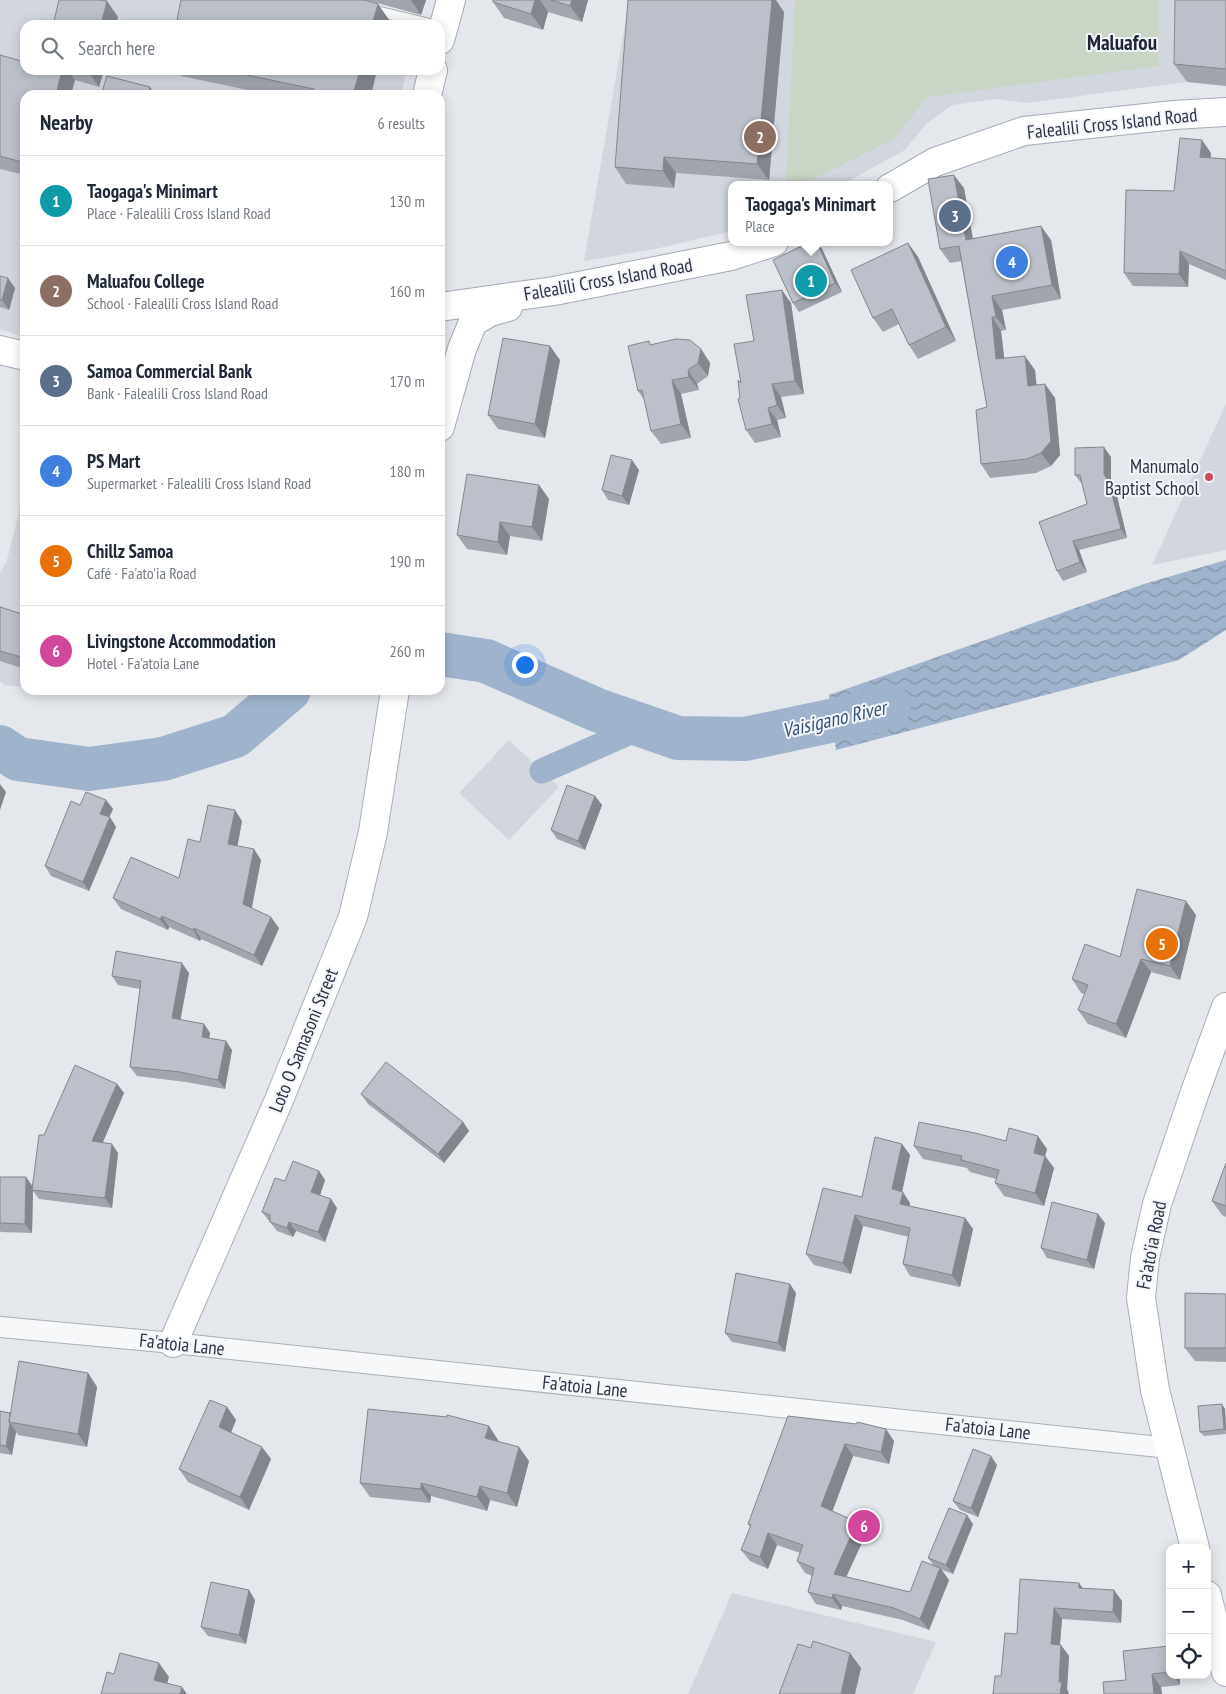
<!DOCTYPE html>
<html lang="en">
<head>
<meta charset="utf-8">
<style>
  body { margin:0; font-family:"PT Sans Narrow",sans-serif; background:#f2f2f3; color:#1f2937 }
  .controls { position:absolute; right:15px; bottom:15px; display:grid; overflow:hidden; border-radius:10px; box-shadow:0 2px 12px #0003 }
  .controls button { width:45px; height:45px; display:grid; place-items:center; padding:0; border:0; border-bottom:1px solid #e0e1e3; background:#fff; color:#1f2937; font:25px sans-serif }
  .you { position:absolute; left:524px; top:664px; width:18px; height:18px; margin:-12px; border:4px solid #fff; border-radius:50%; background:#1a73e8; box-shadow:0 0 0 8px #1a73e833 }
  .badge { display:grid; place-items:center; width:32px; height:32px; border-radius:50%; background:#2563eb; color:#fff; font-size:16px; font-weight:700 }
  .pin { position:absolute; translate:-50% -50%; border:2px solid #fff; box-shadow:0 1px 5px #0006 }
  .popup { position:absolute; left:728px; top:181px; width:165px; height:65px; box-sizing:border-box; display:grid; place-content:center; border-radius:10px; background:#fff; filter:drop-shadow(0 1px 4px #0005); font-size:16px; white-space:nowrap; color:#747a83 }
  .popup b { font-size:19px; color:#1f2937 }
  .popup::after { content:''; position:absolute; left:50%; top:100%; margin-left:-10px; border:10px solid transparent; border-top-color:#fff }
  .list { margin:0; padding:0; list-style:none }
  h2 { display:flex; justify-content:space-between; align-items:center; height:65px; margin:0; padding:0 20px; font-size:21px }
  h2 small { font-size:16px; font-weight:400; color:#747a83 }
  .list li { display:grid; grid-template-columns:32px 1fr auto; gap:15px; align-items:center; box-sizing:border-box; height:90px; padding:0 20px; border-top:1px solid #e0e1e3 }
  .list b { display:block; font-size:19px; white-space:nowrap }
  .list p { margin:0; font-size:16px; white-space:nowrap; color:#747a83 }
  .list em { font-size:16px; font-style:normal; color:#747a83 }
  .icon { flex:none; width:28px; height:28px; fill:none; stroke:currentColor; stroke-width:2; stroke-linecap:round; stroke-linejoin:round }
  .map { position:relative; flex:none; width:1226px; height:1694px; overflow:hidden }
  .search { position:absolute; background:#fff; box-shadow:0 2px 12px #0003; left:20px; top:20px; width:425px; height:55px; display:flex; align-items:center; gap:12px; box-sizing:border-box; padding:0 18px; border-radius:15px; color:#747a83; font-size:19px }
  .panel { position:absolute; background:#fff; box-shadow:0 2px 12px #0003; left:20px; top:90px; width:425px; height:605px; border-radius:15px }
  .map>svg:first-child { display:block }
  .built { fill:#d2d6de }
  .pitch { fill:#c9d6c5 }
  .water { fill:url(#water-waves) }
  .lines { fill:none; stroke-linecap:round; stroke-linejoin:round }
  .canal { stroke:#9fb4cc; stroke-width:25 }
  .river { stroke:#9fb4cc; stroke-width:44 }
  .lane-casing { stroke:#a9aeb7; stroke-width:12 }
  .street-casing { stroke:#a9aeb7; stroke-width:22 }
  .secondary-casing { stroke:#a9aeb7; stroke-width:30 }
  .primary-casing { stroke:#a3abb8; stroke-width:30 }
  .lane { stroke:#f7f8fa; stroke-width:10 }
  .street { stroke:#f7f8fa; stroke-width:20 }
  .secondary { stroke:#fff; stroke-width:28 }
  .primary { stroke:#fff; stroke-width:28 }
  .wall { fill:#a1a5ae }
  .shaded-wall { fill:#83868d }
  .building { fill:#bbc0ca; stroke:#83868d }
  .poi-dot { fill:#d1495b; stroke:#f4f6f9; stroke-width:2 }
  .labels { text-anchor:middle; stroke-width:4; stroke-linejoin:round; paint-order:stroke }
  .street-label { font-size:19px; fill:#2b3445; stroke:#f4f6f9 }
  .poi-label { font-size:19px; fill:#2b3445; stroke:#f4f6f9; text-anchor:end }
  .water-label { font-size:20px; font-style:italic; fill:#34527a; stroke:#f4f6f9 }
  .quarter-label { font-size:21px; font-weight:bold; fill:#1d2536; stroke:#f4f6f9 }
</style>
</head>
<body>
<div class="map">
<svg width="1226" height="1694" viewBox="0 0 1226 1694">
  <defs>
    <pattern id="water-waves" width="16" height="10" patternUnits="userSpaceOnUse" patternTransform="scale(1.25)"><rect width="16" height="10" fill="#9fb4cc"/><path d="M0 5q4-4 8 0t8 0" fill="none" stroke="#8293a7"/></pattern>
  </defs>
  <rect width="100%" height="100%" fill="#e4e7ec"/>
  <path class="built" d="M0 0H312L404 25H25V70H407L401 95H25V338L0 329Z
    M637 0H1188L1187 82 1026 103 998 99 952 105 926 124 905 150 841 185H732V231L655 249 584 261 628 7Z
    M1226 404V550L1152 565Z
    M25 489V687L5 685 0 681V573L7 560Z
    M509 740 559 787 509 840 459 793Z
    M732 1593 936 1642 913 1694H688Z"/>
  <path class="pitch" d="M795 0H1159V66L927 97 894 139 801 185H786Z"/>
  <path class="water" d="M1226 560V630L1179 660 836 750 829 695 1144 584Z"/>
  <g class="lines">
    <path class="canal" d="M542 771 644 726"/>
    <path class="river" d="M440 654 486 661 597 710 678 738 745 739 872 712 889 706
      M0 747 18 759 89 769 163 759 235 736 289 690"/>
    <defs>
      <path id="lane" d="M372 10 434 25"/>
      <path id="street" d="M0 1327 173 1343 1169 1448"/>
      <path id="secondary" d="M173 1343 279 1100 353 917 373 832 395 690
        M1195 1548 1155 1390 1141 1298 1145 1258 1157 1204 1195 1092 1226 1007
        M1207 1595 1226 1672"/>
      <path id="primary" d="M440 40 451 0
        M427 95 433 70
        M890 188 935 162 1024 131 1174 115 1226 112
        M440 307 554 291 731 256 774 242
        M0 350 25 356
        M440 427 462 349 473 322 490 312 508 307"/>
    </defs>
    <use href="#lane" class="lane-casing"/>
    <use href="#street" class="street-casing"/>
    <use href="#secondary" class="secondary-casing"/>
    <use href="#primary" class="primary-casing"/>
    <use href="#lane" class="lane"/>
    <use href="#street" class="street"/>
    <use href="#secondary" class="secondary"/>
    <use href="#primary" class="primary"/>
  </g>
  <path class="wall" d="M366 0H426L421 15Z
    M493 0H588L582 22 548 12 543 30 504 18 493 2Z
    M1226 0V86L1187 82 1174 64Z
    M784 12 769 180 676 173 674 188 626 184 615 167Z
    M0 55 25 70H104L99 87 75 80 25 95V175L0 169Z
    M177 70H377L371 95H271L181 76Z
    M1211 153 1210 158 1226 159V280L1189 264 1188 287 1133 286 1124 273 1174 191Z
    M964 188 973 238 1051 240 1061 299 1002 310 1006 330 1001 331 1004 358 1035 370 1036 385 1055 398 1060 455 1051 466 1036 473 990 478 981 464 987 407 961 261 950 263 940 249Z
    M810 242H817L822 249 842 292 799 312 793 303Z
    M908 243 918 257 956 341 918 359 909 345 899 324 883 332 873 318Z
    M0 276 15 288 9 310 0 307Z
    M791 303 804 394 781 397 786 418 777 420 781 437 755 443 746 430 740 398 754 341Z
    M652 345 701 349 710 363 708 376 697 384 699 390 681 394 691 438 661 444 651 431 645 401 638 391Z
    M560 360 545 438 498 429 488 415Z
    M1111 457V484L1116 492 1127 538 1079 550 1087 572 1063 581 1057 571 1087 504 1082 484 1075 475Z
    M639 470 629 505 608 500 602 490Z
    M539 485 549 499 542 541 510 536 507 555 467 549 457 535Z
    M0 607 25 615V669L0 661Z
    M595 796 602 805 585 850 557 839 551 830Z
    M106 800 113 809 109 817 116 827 89 891 51 876 45 866 80 805Z
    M242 821 237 846 261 860 252 908 279 928 262 966 201 939 200 941 169 927 168 930 121 909 113 898 179 878Z
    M1196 915 1180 980 1151 972 1126 1038 1088 1024 1078 1010 1085 994 1081 993 1072 979 1120 957Z
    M189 973 180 1020 204 1024 210 1033 209 1038 232 1050 225 1089 186 1082 137 1076 130 1067 140 989 118 985 112 976Z
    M117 1084 124 1093 103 1142 118 1153 112 1208 39 1199 33 1191 32 1233 1 1232 0 1231V1177H26L32 1186 44 1135Z
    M361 1094 463 1122 469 1131 444 1163 368 1104Z
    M1006 1141 1047 1149 1045 1156 1054 1168 1044 1206 1004 1196 995 1183 996 1179 970 1172 967 1168 923 1159 914 1146Z
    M902 1144 910 1155 902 1192 910 1203V1206L965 1218 973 1229 960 1287 910 1276 903 1264 909 1237 863 1226 851 1274 814 1265 806 1254 862 1197Z
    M1226 1163V1217L1222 1215 1212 1201Z
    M319 1171 325 1180 320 1195 337 1208 325 1242 296 1231 293 1237 277 1231 262 1212 285 1181Z
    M1105 1223 1094 1269 1047 1258 1041 1248Z
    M796 1293 785 1352 732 1342 725 1333Z
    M1226 1294V1362L1195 1361 1185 1348Z
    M88 1373 97 1387 87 1447 18 1435 16 1432 12 1455 0 1453V1411L10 1413Z
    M227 1407 236 1420 231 1432 262 1447 271 1459 249 1510 188 1482 179 1469Z
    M1225 1409 1226 1434 1204 1436 1200 1432Z
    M788 1416 894 1441 889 1464 853 1456 832 1511 857 1522 866 1534 846 1577 910 1592 934 1566 928 1558 973 1524 953 1574 942 1570 949 1580 929 1630 903 1620 872 1613 842 1606 841 1610 816 1604 808 1592 812 1576 805 1573 797 1561 800 1553 777 1545 768 1569 750 1561 741 1550 750 1527 748 1524Z
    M498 1440V1441L529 1461 517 1507 490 1500 487 1511 431 1496 430 1503 370 1497 360 1483Z
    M997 1465 978 1517 960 1510 953 1501Z
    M1079 1583 1083 1589 1122 1601 1121 1623 1062 1619 1060 1645 1069 1656 1067 1689 1069 1694H993L1001 1676 1017 1634Z
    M255 1600 246 1644 208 1636 201 1627Z
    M1169 1646 1170 1648V1675H1179L1180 1685 1161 1687 1162 1694H1104L1126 1680Z"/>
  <path class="shaded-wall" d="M411 0H426L421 15Z
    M535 0H540L548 12 543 30 531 14Z
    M572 0H588L582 22 570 6Z
    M772 0H776L784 12 769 180 757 164Z
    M107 1 118 17 116 25H101Z
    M378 4 390 21 389 25H372Z
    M62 70H68L75 80 71 95H56Z
    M89 70H104L99 87 88 71Z
    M360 70H377L371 95H353Z
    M150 87 155 95H148Z
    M1202 140 1211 153 1209 170 1200 157Z
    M664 157 676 173 674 188 663 171Z
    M954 175 964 188 975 253 966 240Z
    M1041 226 1051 240 1061 299 1052 285Z
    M817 242 822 249 842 292 835 283Z
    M908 243 918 257 956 341 946 327Z
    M1180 251 1189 264 1188 287 1179 274Z
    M8 278 15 288 9 310 2 300Z
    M782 290 791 303 804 394 795 381Z
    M992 296 1002 310 1006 330 996 317Z
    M992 317 1001 331 1006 372 996 359Z
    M550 346 560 360 545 438 535 424Z
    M701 349 710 363 708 376 698 363Z
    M1025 356 1035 370 1038 399 1028 386Z
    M688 370 697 384 699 390 689 377Z
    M672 380 681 394 691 438 681 424Z
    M772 384 781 397 786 418 777 405Z
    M1045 384 1055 398 1060 455 1051 466 1041 453Z
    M768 408 777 420 781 437 772 424Z
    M1104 447 1111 457V484L1116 492 1127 538 1121 529 1104 474Z
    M632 460 639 470 629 505 622 496Z
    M539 485 549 499 542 541 532 527Z
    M500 522 510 536 507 555 498 542Z
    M1073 541 1079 550 1087 572 1080 562Z
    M0 784 6 792 0 810Z
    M595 796 602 805 585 850 578 841Z
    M106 800 113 809 107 823 100 814Z
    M235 810 242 821 236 854 228 844Z
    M110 817 116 827 89 891 83 882Z
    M254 849 261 860 250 915 243 904Z
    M1186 901 1196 915 1180 980 1170 966Z
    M162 916 169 927 168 930 160 919Z
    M271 917 279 928 262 966 254 955Z
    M194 928 201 939 200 941 193 930Z
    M1141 959 1151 972 1126 1038 1116 1024Z
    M182 963 189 973 179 1028 172 1018Z
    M204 1024 210 1033 208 1046 202 1037Z
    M226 1041 232 1050 225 1089 218 1080Z
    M117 1084 124 1093 99 1151 92 1141Z
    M463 1122 469 1131 444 1163 438 1154Z
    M1038 1136 1047 1149 1045 1156 1054 1168 1044 1206 1035 1193 1034 1153Z
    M112 1144 118 1153 112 1208 105 1198Z
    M902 1144 910 1155 900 1201 892 1189Z
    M319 1171 325 1180 318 1201 311 1192Z
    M26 1177 33 1187 32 1233 25 1224Z
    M903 1192 910 1203 908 1215 900 1204Z
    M331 1199 337 1208 325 1242 318 1232Z
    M1098 1214 1105 1223 1094 1269 1087 1260Z
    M855 1215 863 1226 851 1274 843 1263Z
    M965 1218 973 1229 960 1287 952 1275Z
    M289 1222 296 1231 293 1237 287 1228Z
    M790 1284 796 1293 785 1352 778 1343Z
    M88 1373 97 1387 87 1447 78 1434Z
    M1222 1404 1225 1409 1226 1431 1224 1429Z
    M227 1407 236 1420 228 1440 219 1427Z
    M10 1423 16 1432 12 1455 6 1446Z
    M489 1426 498 1440 495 1452 485 1438Z
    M886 1429 894 1441 889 1464 881 1452Z
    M845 1444 853 1456 830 1518 821 1506Z
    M262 1447 271 1459 249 1510 240 1497Z
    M519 1447 529 1461 517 1507 507 1493Z
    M991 1456 997 1465 978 1517 971 1508Z
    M421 1483 431 1496 430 1503 421 1489Z
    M480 1486 490 1500 487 1511 477 1497Z
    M967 1515 973 1524 953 1574 946 1565Z
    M857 1522 866 1534 842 1586 834 1574Z
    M768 1533 777 1545 768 1569 760 1557Z
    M940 1568 949 1580 929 1630 920 1619Z
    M1079 1583 1087 1594 1079 1588Z
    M249 1590 255 1600 246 1644 239 1635Z
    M1114 1590 1122 1601 1121 1623 1113 1612Z
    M833 1594 842 1606 841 1610 832 1598Z
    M1054 1608 1062 1619 1059 1655 1051 1644Z
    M1061 1645 1069 1656 1067 1689 1069 1694H1060L1059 1682Z
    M850 1653 861 1668 855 1694H841Z
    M159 1663 169 1677 164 1694 154 1680Z
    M1152 1674 1161 1687 1162 1694H1154Z
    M1173 1675H1179L1180 1685Z
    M182 1687 187 1694H180Z"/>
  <path class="building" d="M59 0H101L107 1 101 25H53Z
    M181 0H365L378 4 372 25H176Z
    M493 0H535L531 14 493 2Z
    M551 0H572L570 6Z
    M628 0H772L757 164 664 157 663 171 615 167Z
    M1175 0H1226V69L1174 64Z
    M0 55 25 62V70H62L56 95H25V163L0 156Z
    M223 70H360L353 95H312L314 89Z
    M107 76 150 87 148 95H101Z
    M1180 138 1202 140 1200 157 1226 159V271L1180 251 1179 274 1124 273 1126 190 1174 191Z
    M954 175 966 240 1041 226 1052 285 992 296 996 317H992L996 359 1025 356 1028 386 1045 384 1051 441 1041 453 1027 459 981 464 976 410 987 407 959 246 940 249 928 179Z
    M810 242H817L835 283 793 303 773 260Z
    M908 243 946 327 909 345 892 309 873 318 851 270Z
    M0 276 8 278 2 300H0Z
    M782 290 795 381 772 384 777 405 768 408 772 424 746 430 738 399 740 398 738 380 741 383 734 344 754 341 746 295Z
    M503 338 550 346 535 424 488 415Z
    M676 339 690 340 701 349 698 363 688 370 689 377 672 380 681 424 651 431 642 390 638 391 628 346 649 341 650 345Z
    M1104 447V474L1109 483 1121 529 1073 541 1080 562 1057 571 1039 522 1087 504 1080 475H1075V448Z
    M611 455 632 460 622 496 602 490Z
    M467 474 539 485 532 527 500 522 498 542 457 535Z
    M0 607 25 615V658L0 651Z
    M567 785 595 796 578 841 551 830Z
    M86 792 106 800 100 814 110 817 83 882 45 866 71 801 80 805Z
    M208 805 235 810 228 844 254 849 243 904 271 917 254 955 194 928 193 930 162 916 160 919 113 898 131 857 179 878 188 839 200 842Z
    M1137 889 1186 901 1170 966 1141 959 1116 1024 1078 1010 1088 985 1072 979 1085 944 1120 957Z
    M116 951 182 963 172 1018 204 1024 202 1037 226 1041 218 1080 180 1072 130 1067 141 981 112 976Z
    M386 1062 463 1122 438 1154 361 1094Z
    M75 1065 117 1084 92 1141 112 1144 105 1198 32 1190 39 1135H44Z
    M919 1122 975 1133 1006 1141 1009 1128 1038 1136 1034 1153 1045 1156 1035 1193 995 1183 999 1170 961 1160 962 1156 914 1146Z
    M875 1137 902 1144 892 1189 903 1192 900 1204 965 1218 952 1275 903 1264 910 1228 855 1215 843 1263 806 1254 823 1188 862 1197Z
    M293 1161 319 1171 311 1192 331 1199 318 1232 289 1222 287 1228 270 1222V1215L262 1212 275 1178 285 1181Z
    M1226 1163V1206L1212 1201Z
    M0 1177H26L25 1224 0 1223Z
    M1052 1202 1098 1214 1087 1260 1041 1248Z
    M736 1273 790 1284 778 1343 725 1333Z
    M1185 1293 1226 1294V1348H1185Z
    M19 1361 88 1373 78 1434 9 1422Z
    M210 1400 227 1407 219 1427 262 1447 240 1497 179 1469Z
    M1222 1404 1224 1429 1200 1432 1198 1406Z
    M368 1409 447 1417V1415L489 1426 485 1438 519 1447 507 1493 480 1486 477 1497 421 1483V1489L360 1483Z
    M0 1411 10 1413 9 1422 10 1423 6 1446 0 1445Z
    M788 1416 857 1424V1422L886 1429 881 1452 845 1444 821 1506 857 1522 834 1574 910 1592 922 1561 940 1568 920 1619 894 1608 864 1601 833 1594 832 1598 808 1592 814 1568 797 1561 803 1545 768 1533 760 1557 741 1550 751 1525 748 1524Z
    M973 1449 991 1456 971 1508 953 1501Z
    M949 1508 967 1515 946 1565 928 1558Z
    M1020 1579 1079 1583V1588L1114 1590 1113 1612 1054 1608 1051 1644 1061 1645 1059 1682H1062L1060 1694H993L995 1676H1001L1005 1633 1017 1634Z
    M211 1582 249 1590 239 1635 201 1627Z
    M813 1641 850 1653 841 1694H779L798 1644 811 1648Z
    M1169 1646 1170 1658V1672L1152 1674 1154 1694H1104L1103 1682 1126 1680 1123 1651Z
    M120 1653 159 1663 154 1680 182 1687 180 1694H101L107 1672 114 1674Z"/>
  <circle class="poi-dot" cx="1209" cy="477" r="5"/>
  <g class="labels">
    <g class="street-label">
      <text transform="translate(1112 123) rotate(-6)" y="7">Falealili Cross Island Road</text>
      <text transform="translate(608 279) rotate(-10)" y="7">Falealili Cross Island Road</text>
      <text transform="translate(303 1040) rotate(-68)" y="7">Loto O Samasoni Street</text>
      <text transform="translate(1151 1245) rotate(-79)" y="7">Fa'ato'ia Road</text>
      <text transform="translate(182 1344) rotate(6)" y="7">Fa'atoia Lane</text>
      <text transform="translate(585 1386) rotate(6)" y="7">Fa'atoia Lane</text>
      <text transform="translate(988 1428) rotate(6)" y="7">Fa'atoia Lane</text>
    </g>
    <g class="poi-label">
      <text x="1199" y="473">Manumalo<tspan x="1199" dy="22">Baptist School</tspan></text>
    </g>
    <g class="water-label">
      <text transform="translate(834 719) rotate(-13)" y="7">Vaisigano River</text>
    </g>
    <g class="quarter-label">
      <text x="1122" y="50">Maluafou</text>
    </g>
  </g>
</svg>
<div class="controls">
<button>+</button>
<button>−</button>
<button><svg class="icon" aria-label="locate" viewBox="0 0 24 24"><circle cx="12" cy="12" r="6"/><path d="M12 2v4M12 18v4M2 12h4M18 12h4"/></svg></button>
</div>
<div class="you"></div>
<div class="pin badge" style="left:811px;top:281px;background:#0f9aa8">1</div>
<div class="popup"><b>Taogaga's Minimart</b>Place</div>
<div class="pin badge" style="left:760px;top:137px;background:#8d6e63">2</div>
<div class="pin badge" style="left:955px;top:216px;background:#5c6f8a">3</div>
<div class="pin badge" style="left:1012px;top:262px;background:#3f7fe0">4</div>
<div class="pin badge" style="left:1162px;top:944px;background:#e8710a">5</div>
<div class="pin badge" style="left:864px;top:1526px;background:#d1479c">6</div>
<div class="search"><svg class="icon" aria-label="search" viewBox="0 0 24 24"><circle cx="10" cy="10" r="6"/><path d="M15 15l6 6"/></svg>Search here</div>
<section class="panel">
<h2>Nearby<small>6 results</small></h2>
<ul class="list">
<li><span class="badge" style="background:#0f9aa8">1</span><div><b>Taogaga's Minimart</b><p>Place · Falealili Cross Island Road</p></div><em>130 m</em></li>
<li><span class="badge" style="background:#8d6e63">2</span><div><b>Maluafou College</b><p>School · Falealili Cross Island Road</p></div><em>160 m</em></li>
<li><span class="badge" style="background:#5c6f8a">3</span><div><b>Samoa Commercial Bank</b><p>Bank · Falealili Cross Island Road</p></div><em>170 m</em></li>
<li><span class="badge" style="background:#3f7fe0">4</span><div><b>PS Mart</b><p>Supermarket · Falealili Cross Island Road</p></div><em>180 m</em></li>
<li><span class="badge" style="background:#e8710a">5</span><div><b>Chillz Samoa</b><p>Café · Fa'ato'ia Road</p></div><em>190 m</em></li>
<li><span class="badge" style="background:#d1479c">6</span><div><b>Livingstone Accommodation</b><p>Hotel · Fa'atoia Lane</p></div><em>260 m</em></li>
</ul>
</section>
</div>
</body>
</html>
